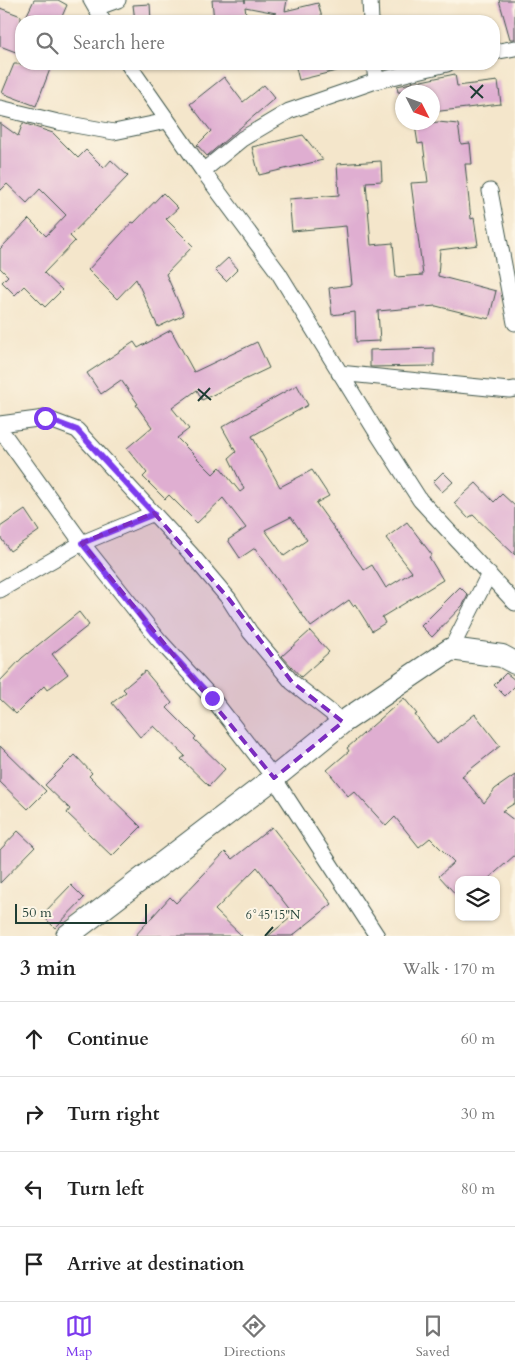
<!DOCTYPE html>
<html lang="en">
<head>
<meta charset="utf-8">
<style>
  body { margin:0; font-family:Cardo,serif; background:#f6f6f6; color:#222 }
  .controls { position:absolute; right:15px; bottom:15px; display:grid; overflow:hidden; border-radius:10px; box-shadow:0 1px 4px #0004 }
  .controls button { width:45px; height:45px; display:grid; place-items:center; padding:0; border:0; border-bottom:1px solid #e0e0e0; background:#fff; color:#222; font:25px sans-serif }
  .compass { position:absolute; left:395px; top:85px; width:45px; height:45px; border-radius:50%; background:#fff; box-shadow:0 1px 4px #0004; rotate:132deg }
  .scale { position:absolute; left:15px; bottom:12px; width:132px; box-sizing:border-box; padding-left:5px; border:2px solid #1f3d34; border-top:0; font-size:14px; line-height:18px; white-space:nowrap; color:#1f3d34; -webkit-text-stroke:4px #fcf5e5; paint-order:stroke }
  .stop { position:absolute; width:15px; height:15px; margin:-11px; border:4px solid #7c3aed; border-radius:50%; background:#fff }
  .stop.end { background:#7c3aed; border-color:#fff; box-shadow:0 1px 5px #0008 }
  .list { margin:0; padding:0; list-style:none }
  h2 { display:flex; justify-content:space-between; align-items:center; height:65px; margin:0; padding:0 20px; font-size:21px }
  h2 small { font-size:16px; font-weight:400; color:#767676 }
  .list li { display:grid; grid-template-columns:32px 1fr auto; gap:15px; align-items:center; box-sizing:border-box; height:75px; padding:0 20px; border-top:1px solid #e0e0e0 }
  .list b { display:block; font-size:19px; white-space:nowrap }
  .list em { font-size:16px; font-style:normal; color:#767676 }
  .icon { flex:none; width:28px; height:28px; fill:none; stroke:currentColor; stroke-width:2; stroke-linecap:round; stroke-linejoin:round }
  .map { position:relative; flex:none; width:515px; height:936px; overflow:hidden }
  .search { position:absolute; background:#fff; box-shadow:0 1px 4px #0004; left:15px; right:15px; top:15px; height:55px; display:flex; align-items:center; gap:12px; box-sizing:border-box; padding:0 18px; border-radius:20px; color:#767676; font-size:19px }
  .sheet { height:365px; background:#fff }
  nav { display:flex; justify-content:space-around; align-items:center; box-sizing:border-box; height:70px; border-top:1px solid #e0e0e0; background:#fff; font-size:14px; color:#767676 }
  nav a { display:grid; justify-items:center; gap:2px }
  nav .on { color:#7c3aed }
  .map>svg:first-child { display:block }
  .building { fill:#dfaed1; fill-rule:evenodd }
  .lines { fill:none; stroke-linecap:round; stroke-linejoin:round }
  .street-casing { stroke:#3f564b; stroke-width:17 }
  .secondary-casing { stroke:#3f564b; stroke-width:24 }
  .street { stroke:#fff; stroke-width:15 }
  .secondary { stroke:#fff; stroke-width:22 }
  .route { stroke:#7c3aed; stroke-width:6 }
  .marked { fill:#7b2cbf; fill-opacity:0.2; stroke:#7b2cbf; stroke-width:4; stroke-dasharray:10 6; stroke-linejoin:round }
  .ticks { fill:none; stroke:#1f3d34; stroke-width:2 }
  .ticks-label { font-size:12px; text-anchor:middle; fill:#1f3d34; stroke:#fcf5e5; stroke-width:4; stroke-linejoin:round; paint-order:stroke }
</style>
</head>
<body>
<div class="map">
<svg width="515" height="936" viewBox="0 0 515 936">
  <rect width="100%" height="100%" fill="#fcf5e5"/>
  <filter id="ink" filterUnits="userSpaceOnUse"><feTurbulence type="fractalNoise" baseFrequency=".02" numOctaves="2"/><feDisplacementMap in="SourceGraphic" scale="10" xChannelSelector="R" yChannelSelector="G"/><feConvolveMatrix kernelMatrix="1 2 1 2 8 2 1 2 1" color-interpolation-filters="sRGB"/></filter>
  <filter id="wash" filterUnits="userSpaceOnUse"><feTurbulence type="fractalNoise" baseFrequency=".0096" numOctaves="4" result="noise"/><feDisplacementMap in="SourceGraphic" scale="20" xChannelSelector="R" yChannelSelector="G"/><feGaussianBlur stdDeviation="1.12" result="paint"/><feColorMatrix in="noise" values="0 0 0 0 0 0 0 0 0 0 0 0 0 0 0 0 0 1.4 0 .05"/><feComposite in="paint" operator="in"/></filter>
  <g filter="url(#wash)">
    <rect width="100%" height="100%" fill="#f4e6cb"/>
    <g id="blocks">
      <path class="building" d="M34 0H58L67 5 60 21H24Z
        M212 0H245V3V0H287L285 11 318 3 323 21H265V16L276 13 245 7 247 21H214Z
        M499 0H515V39H510Z
        M150 4 151 21H135L133 5Z
        M0 8 21 16V54L0 46Z
        M14 64H52L36 106 2 93Z
        M295 64H343L344 69 299 80Z
        M455 74 457 86 498 81 501 104 432 112V92H398L397 86Z
        M224 77 243 102 264 85 275 98 207 156 197 145 211 131 190 104Z
        M438 122 458 124 461 144 470 143 472 164H465L471 219 474 218 478 245 440 250 438 276 496 291 489 319 436 306 378 311 380 341 356 342 355 312 332 315 329 288 352 285 346 226 292 231 289 199 339 195 337 164 381 161 382 181 366 182 371 245 393 243 396 277 423 275 411 183 428 182 423 143 418 144 415 125Z
        M0 123 18 136 23 123 53 133 78 158 86 150 104 168 111 160 128 176 70 236 75 241 44 273 62 290 45 307 24 286 15 295 2 282 8 276 0 268V249L29 219 46 236 66 215 40 189 27 203 7 184 0 191Z
        M303 135 323 160 259 175 252 147Z
        M163 193 178 208 166 219 193 246 166 274 184 315 158 327 136 279 117 299 88 270 132 222 134 223Z
        M228 258 238 269 226 281 215 270Z
        M171 330 194 372 257 342 269 368 202 400 197 390 172 408 189 429 177 438 213 474 220 467 240 492 244 489 229 458 236 452 222 427 297 385 308 405 252 436 280 487 312 470 329 496 316 503 364 570 372 565 386 588 412 572 386 538 407 522 432 555 429 557 443 580 382 617 385 623 372 631 355 604 353 606 349 600 311 627 255 548 240 558 228 540 246 528 223 498 197 523 169 495 165 499 143 477 147 473 127 448 152 427 136 405 138 404 121 380 101 394 87 373 134 342 138 348ZM291 517 307 540 284 556 265 530Z
        M434 348V366L370 367V350Z
        M443 472 453 482 442 492 433 482Z
        M476 483 494 502 502 494 515 506V555L473 515 468 518 454 503Z
        M25 510 39 531 10 551 0 537V527Z
        M460 587 468 595 463 605 432 637 421 626Z
        M79 612 89 625 52 654 68 674 47 690 44 686 16 714 0 699V681L22 658Z
        M310 631 329 652 301 677 282 656Z
        M145 671 172 703 167 708 196 737 194 739 225 769 209 786 181 759 185 756 154 726 140 737 112 703 126 692 123 689Z
        M506 673 515 680V686L505 696 494 685Z
        M404 698 417 714 415 715 437 744 475 714 500 746 462 776 484 803 495 789 515 775V803L502 811 515 821V855L487 880H459V898L439 876 454 862 430 838 419 847 395 817 386 826 354 791 348 796 327 770 349 751 347 748Z
        M0 746 46 791 28 809 0 782Z
        M75 755 92 773 89 776 141 827 112 856 67 813 70 809 45 785Z
        M272 827 332 904 292 936H268L294 915 257 867 215 910 242 936H135L170 897 176 903 225 852 232 859Z
        M18 831 35 847 0 883V850Z
        M71 885 84 898 55 928 42 915Z"/>
    </g>
  </g>
  <g filter="url(#ink)">
    <use href="#blocks" fill-opacity="0" stroke="#3f564b" stroke-width="1"/>
    <g class="lines">
      <defs>
        <path id="street" d="M91 0 103 21
          M370 0 371 21
          M96 8 118 0
          M494 52 515 48
          M128 64 203 171 278 272 377 433 420 500 515 603
          M374 64 376 81
          M0 108 58 122 114 132 167 121
          M203 171 242 139 289 111 376 81 447 64
          M490 191 515 323
          M339 373 509 390 515 389
          M0 424 45 418 77 430 191 554 229 599 250 632 292 682 343 722
          M0 429 82 543 154 513
          M0 590 82 543 159 640 212 698 274 778 377 936
          M451 649 489 574"/>
        <path id="secondary" d="M67 936 274 778 343 722 451 649 502 656 515 663"/>
      </defs>
      <use href="#street" class="street-casing"/>
      <use href="#secondary" class="secondary-casing"/>
      <use href="#street" class="street"/>
      <use href="#secondary" class="secondary"/>
    </g>
  </g>
  <g class="lines" filter="url(#ink)">
    <path class="route" d="M45 418 77 430 154 514 82 543 159 640 212 698"/>
  </g>
  <path class="marked" d="M154 513 229 599 292 682 343 722 274 778 82 543Z"/>
  <path class="ticks" d="M470 86 483 98M471 98 483 85M198 389 211 400M198 401 210 388M265 936 273 927"/>
  <g class="ticks-label">
    <text x="273" y="919">6°45'15"N</text>
  </g>
</svg>
<div class="controls">
<button><svg class="icon" aria-label="layers" viewBox="0 0 24 24"><path d="M12 4l9 5-9 5-9-5zM3 14l9 5 9-5"/></svg></button>
</div>
<svg class="compass" viewBox="-18 -18 36 36"><path d="M0-13l5 13h-10z" fill="#e53935"/><path d="M0 13l5-13h-10z" fill="#767676"/></svg>
<div class="scale">50 m</div>
<div class="stop" style="left:45px;top:418px"></div>
<div class="stop end" style="left:212px;top:698px"></div>
<div class="search"><svg class="icon" aria-label="search" viewBox="0 0 24 24"><circle cx="10" cy="10" r="6"/><path d="M15 15l6 6"/></svg>Search here</div>
</div>
<section class="sheet">
<h2>3 min<small>Walk · 170 m</small></h2>
<ul class="list">
<li><svg class="icon" aria-label="ahead" viewBox="0 0 24 24"><path d="M12 20V5M6 11l6-6 6 6"/></svg><div><b>Continue</b></div><em>60 m</em></li>
<li><svg class="icon" aria-label="right" viewBox="0 0 24 24"><path d="M7 20v-9h11M14 6l5 5-5 5"/></svg><div><b>Turn right</b></div><em>30 m</em></li>
<li><svg class="icon" aria-label="left" viewBox="0 0 24 24"><path d="M17 20v-9H6M10 6l-5 5 5 5"/></svg><div><b>Turn left</b></div><em>80 m</em></li>
<li><svg class="icon" aria-label="arrive" viewBox="0 0 24 24"><path d="M6 21V4h12l-3 4 3 4H6"/></svg><div><b>Arrive at destination</b></div></li>
</ul>
</section>
<nav>
<a class="on"><svg class="icon" aria-label="map" viewBox="0 0 24 24"><path d="M3 6l6-2 6 2 6-2v14l-6 2-6-2-6 2zM9 4v14M15 6v14"/></svg>Map</a>
<a><svg class="icon" aria-label="directions" viewBox="0 0 24 24"><path d="M12 3l9 9-9 9-9-9zM9 14v-3h6M13 9l2 2-2 2"/></svg>Directions</a>
<a><svg class="icon" aria-label="saved" viewBox="0 0 24 24"><path d="M7 4h10v16l-5-4-5 4z"/></svg>Saved</a>
</nav>
</body>
</html>
